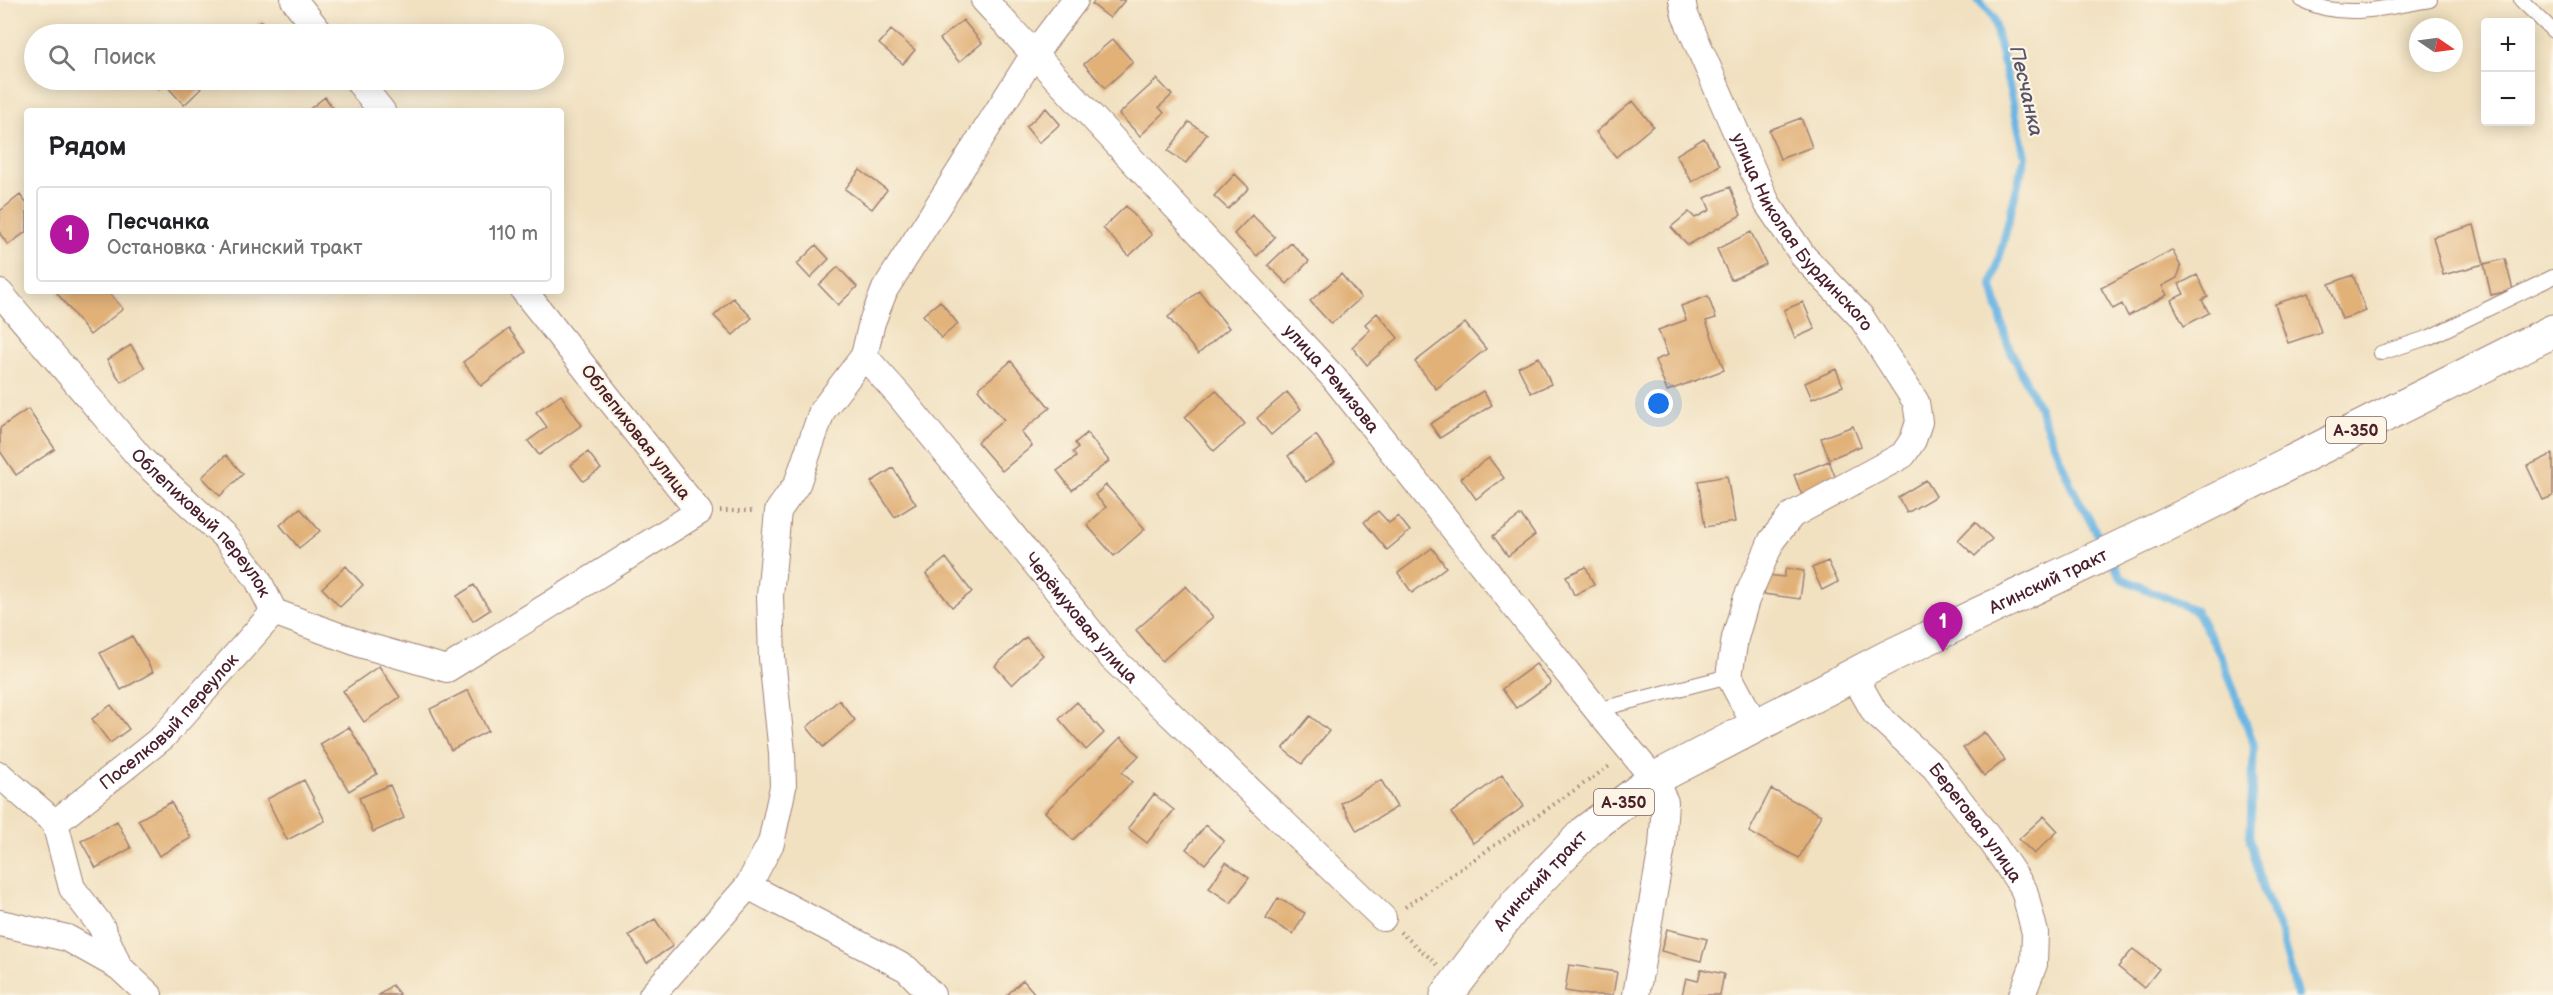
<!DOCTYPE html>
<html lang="ru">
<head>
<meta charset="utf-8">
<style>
  body { margin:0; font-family:"Balsamiq Sans",sans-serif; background:#f2f2f2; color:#202124 }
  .controls { position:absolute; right:18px; top:18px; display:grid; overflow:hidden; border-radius:6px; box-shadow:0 3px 15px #0003 }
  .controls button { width:54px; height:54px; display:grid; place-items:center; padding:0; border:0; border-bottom:2px solid #e0e0e0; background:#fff; color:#202124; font:30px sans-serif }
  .compass { position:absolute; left:2409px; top:18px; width:54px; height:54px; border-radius:50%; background:#fff; box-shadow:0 3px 15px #0003; rotate:103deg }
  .you { position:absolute; left:1659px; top:404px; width:21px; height:21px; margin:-15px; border:4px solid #fff; border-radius:50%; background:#1a73e8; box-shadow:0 0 0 9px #1a73e833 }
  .badge { display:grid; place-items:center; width:39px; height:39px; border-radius:50%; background:#b5179e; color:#fff; font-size:20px; font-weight:700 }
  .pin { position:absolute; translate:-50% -50px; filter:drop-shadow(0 2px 3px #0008) }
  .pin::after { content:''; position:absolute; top:32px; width:21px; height:18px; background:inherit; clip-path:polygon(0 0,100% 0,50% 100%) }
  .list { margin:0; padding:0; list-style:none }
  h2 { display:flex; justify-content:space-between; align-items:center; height:78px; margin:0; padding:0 24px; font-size:26px }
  h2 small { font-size:20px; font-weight:400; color:#757577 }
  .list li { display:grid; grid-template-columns:39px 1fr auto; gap:18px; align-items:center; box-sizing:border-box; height:96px; margin:0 12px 12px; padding:0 12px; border:2px solid #e0e0e0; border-radius:6px }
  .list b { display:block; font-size:22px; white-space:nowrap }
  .list p { margin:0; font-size:20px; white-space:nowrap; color:#757577 }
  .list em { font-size:20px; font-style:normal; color:#757577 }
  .icon { flex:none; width:33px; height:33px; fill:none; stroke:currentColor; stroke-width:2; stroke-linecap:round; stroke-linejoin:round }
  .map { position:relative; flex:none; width:2553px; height:995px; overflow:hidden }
  .search { position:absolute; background:#fff; box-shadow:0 3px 15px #0003; left:24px; top:24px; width:540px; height:66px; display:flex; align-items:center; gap:15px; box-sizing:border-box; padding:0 21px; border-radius:33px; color:#757577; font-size:22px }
  .panel { position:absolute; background:#fff; box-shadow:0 3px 15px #0003; left:24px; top:108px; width:540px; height:186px; border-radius:6px }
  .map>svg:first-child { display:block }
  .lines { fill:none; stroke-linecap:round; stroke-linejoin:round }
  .stream { stroke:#6bb5e3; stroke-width:8 }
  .building { fill:#e1b178 }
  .lane-casing { stroke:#9e8076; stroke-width:16 }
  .street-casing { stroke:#9e8076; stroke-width:28 }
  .highway-casing { stroke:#9e8076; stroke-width:35 }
  .path { stroke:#9e8076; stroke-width:4; stroke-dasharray:1.5 4.5; stroke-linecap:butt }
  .lane { stroke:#fff; stroke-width:14 }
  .street { stroke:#fff; stroke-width:26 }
  .highway { stroke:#fff; stroke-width:33 }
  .labels { text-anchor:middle; stroke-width:4.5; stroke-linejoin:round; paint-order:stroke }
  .shield { fill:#fcf5e5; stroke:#7f5f63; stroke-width:1.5 }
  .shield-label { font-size:16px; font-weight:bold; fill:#4a1f2b }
  .street-label { font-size:18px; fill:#4a1f2b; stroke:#fcf5e5 }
  .water-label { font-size:20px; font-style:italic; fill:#56546b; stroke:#fcf5e5 }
</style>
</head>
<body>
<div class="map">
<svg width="2553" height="995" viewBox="0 0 2553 995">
  <rect width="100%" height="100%" fill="#fcf5e5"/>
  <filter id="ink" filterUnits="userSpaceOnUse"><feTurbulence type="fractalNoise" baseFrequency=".0167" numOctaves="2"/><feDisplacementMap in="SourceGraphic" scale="12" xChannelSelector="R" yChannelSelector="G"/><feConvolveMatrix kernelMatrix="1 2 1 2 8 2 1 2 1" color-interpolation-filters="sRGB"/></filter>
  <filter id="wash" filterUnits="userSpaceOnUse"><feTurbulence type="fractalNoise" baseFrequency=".008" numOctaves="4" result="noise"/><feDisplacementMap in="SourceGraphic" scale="24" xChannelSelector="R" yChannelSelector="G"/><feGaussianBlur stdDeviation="1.35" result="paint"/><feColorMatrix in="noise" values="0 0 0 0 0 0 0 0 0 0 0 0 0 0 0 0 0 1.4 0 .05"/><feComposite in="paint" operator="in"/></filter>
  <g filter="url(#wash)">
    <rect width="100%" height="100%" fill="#f1e1c1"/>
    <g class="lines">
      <path class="stream" d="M1978 0 1993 17 2025 156 1992 286 2008 345 2039 408 2072 488 2104 546
        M2111 559 2121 578 2196 611 2222 658 2254 745 2250 840 2263 889 2281 933 2297 995"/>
    </g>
    <g id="blocks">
      <path class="building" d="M1095 0H1125L1110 18 1092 4Z
        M963 20 982 43 959 62 940 39Z
        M262 21 271 34H241Z
        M891 30 915 50 903 64 879 44Z
        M1113 39 1133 62 1105 88 1084 64Z
        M1157 79 1172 95 1159 107 1164 113 1140 136 1119 114Z
        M150 80H193L201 89 184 105 164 83 158 89Z
        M325 97 335 111H307Z
        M1633 101 1653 126 1616 157 1596 132Z
        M1046 108 1060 124 1039 143 1026 127Z
        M1801 118 1812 147 1780 159 1769 130Z
        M1189 122 1207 134 1186 163 1168 151Z
        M1704 138 1720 165 1692 182 1676 155Z
        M860 170 887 190 872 209 845 189Z
        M1235 174 1249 188 1228 209 1214 196Z
        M1730 187 1741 215 1688 245 1671 227 1689 212 1695 218 1710 210 1705 198Z
        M20 195 27 204V231L8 245 0 234V211Z
        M1126 206 1152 235 1129 256 1103 228Z
        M1252 215 1275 237 1257 256 1234 234Z
        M2474 225 2484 264 2505 259 2513 290 2491 295 2484 264 2443 275 2433 237Z
        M1751 232 1766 264 1731 280 1717 249Z
        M1291 243 1309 261 1287 284 1268 265Z
        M816 245 829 259 810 278 797 264Z
        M2172 250 2181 267 2177 278 2162 286 2167 295 2128 316 2122 304 2113 309 2101 288Z
        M838 267 857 287 838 305 819 285Z
        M1341 274 1361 298 1331 324 1310 301Z
        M2197 275 2208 297 2202 300 2209 313 2184 326 2171 300 2184 294 2179 284Z
        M2353 275 2366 311 2342 319 2329 284Z
        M59 291H108L123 309 90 335 57 293Z
        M1199 291 1229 328 1198 354 1168 317Z
        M2308 293 2321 332 2288 343 2275 304Z
        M1708 296 1716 318 1706 321 1724 370 1667 391 1655 360 1668 355 1658 330 1686 320 1681 306Z
        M733 298 752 318 733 335 714 316Z
        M940 301 958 324 941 338 923 315Z
        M1803 302 1815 329 1795 338 1784 310Z
        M1377 313 1398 338 1367 365 1352 347 1370 330 1365 324Z
        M1465 323 1486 349 1436 389 1415 362Z
        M509 329 526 352 481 386 463 362Z
        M131 345 145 368 121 382 107 360Z
        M1539 357 1551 384 1531 393 1518 367Z
        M1011 361 1050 408 1021 432 1032 446 1002 471 977 442 1004 420 978 389Z
        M1836 369 1843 386 1812 399 1805 383Z
        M1216 390 1245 424 1214 451 1185 417Z
        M1483 391 1492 405 1440 438 1430 424Z
        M1287 392 1301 409 1271 435 1257 418Z
        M561 395 582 425 539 455 528 441 547 427 536 412Z
        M28 409 55 449 16 475 0 451V428Z
        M1853 426 1861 446 1829 459 1821 438Z
        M1087 433 1109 461 1072 490 1057 471 1076 457 1073 452 1078 448 1075 443Z
        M1316 435 1335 462 1306 482 1288 456Z
        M588 452 601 469 583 481 571 465Z
        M2553 454V496L2543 500 2527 466Z
        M226 455 243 474 220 496 202 477Z
        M1489 458 1504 478 1476 499 1461 478Z
        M1829 461 1840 489 1805 503 1794 475Z
        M893 468 916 504 895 517 871 482Z
        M1727 476 1735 522 1705 527 1698 481Z
        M1926 480 1936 496 1907 513 1898 497Z
        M1106 485 1145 529 1114 556 1087 525 1106 507 1095 495Z
        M300 508 320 531 299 548 280 525Z
        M1378 511 1389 523 1398 516 1410 531 1387 550 1364 522Z
        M1521 515 1535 535 1508 556 1493 536Z
        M1975 522 1992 539 1975 556 1958 540Z
        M1432 548 1446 567 1412 593 1398 573Z
        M946 558 972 592 952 607 926 574Z
        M1828 561 1838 582 1822 590 1812 568Z
        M346 566 363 585 340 607 322 588Z
        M1586 567 1594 585 1574 595 1566 576Z
        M1786 568 1804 571 1800 599 1764 594 1767 575 1784 577Z
        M474 585 490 610 473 621 457 596Z
        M1186 586 1213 617 1162 661 1136 630Z
        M132 636 153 672 121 690 100 653Z
        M1026 637 1043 655 1012 685 995 666Z
        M1536 664 1551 683 1516 708 1502 689Z
        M379 666 400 697 364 722 343 691Z
        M468 690 488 731 451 750 430 709Z
        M839 700 855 720 823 747 807 727Z
        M1077 702 1104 733 1086 750 1059 719Z
        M111 705 129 729 110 743 92 719Z
        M1310 716 1329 731 1302 764 1283 749Z
        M349 727 377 774 349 791 320 744Z
        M1984 732 2005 760 1984 776 1963 748Z
        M1121 737 1139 756 1122 772 1132 782 1073 840 1045 812Z
        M1502 775 1524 806 1473 843 1451 813Z
        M304 780 325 821 287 840 267 799Z
        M1381 780 1397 807 1357 831 1341 803Z
        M390 785 404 818 373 832 359 798Z
        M1771 789 1821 815 1799 858 1749 832Z
        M1154 794 1174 810 1147 843 1128 828Z
        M171 802 191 838 159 856 138 820Z
        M2044 816 2058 831 2034 854 2019 839Z
        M117 821 131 848 96 868 81 841Z
        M1206 825 1224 841 1205 864 1186 849Z
        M1226 862 1249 878 1231 903 1209 888Z
        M1278 898 1305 913 1293 934 1266 919Z
        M655 919 673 946 647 963 629 935Z
        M1667 929 1707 939 1701 961 1661 951Z
        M2133 949 2159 969 2144 988 2118 967Z
        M1569 965 1617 972 1613 995H1589L1565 991Z
        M1701 969 1724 974 1720 995H1682L1686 978 1698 981Z
        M1023 980 1036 995H1007Z
        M392 985 400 995H379Z"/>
    </g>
  </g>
  <g filter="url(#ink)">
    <use href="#blocks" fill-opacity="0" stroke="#9e8076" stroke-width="1.5"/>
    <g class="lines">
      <defs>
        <path id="lane" d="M2302 0C2344 21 2386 7 2430 0
          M2521 0 2553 31
          M2381 353 2430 337 2553 277
          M1597 710 1729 676"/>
        <g id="street">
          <path d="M294 0 321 34"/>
          <path id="s1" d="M984 0 1334 378 1597 710 1654 779 1665 802 1662 847 1636 995"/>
          <path id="s2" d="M1682 0 1685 15 1767 203 1804 257 1861 317 1916 402 1919 422 1913 440 1903 455 1792 515 1772 540 1746 600 1735 638 1729 676 1755 725"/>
          <path d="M357 80 382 111"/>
          <path id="s3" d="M0 293 142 460 226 538 257 578 274 612 363 645 447 669 699 512 524 291"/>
          <path d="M864 356 872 322 885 289 1034 54 1075 0"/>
          <path id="s4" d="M1854 676 1875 713 1935 768 1994 845 2024 890 2035 933 2034 964 2022 995"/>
          <path d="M0 775 55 823"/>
          <path id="s5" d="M55 823 163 737 274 612"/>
          <path d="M55 823 72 888 101 926 119 967 149 995"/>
          <path d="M748 886 907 969 932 995"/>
          <path d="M0 923 67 938 119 967"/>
          <path id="s6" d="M652 995 748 886 771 843 783 787 782 753 772 658 770 596 778 511 797 484 822 411 864 356 899 395 1112 658 1383 918"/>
        </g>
        <g id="highway">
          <path id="s7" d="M1447 995 1517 903 1586 831 1654 779 1888 657 2158 529 2553 331"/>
        </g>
      </defs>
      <use href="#lane" class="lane-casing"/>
      <use href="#street" class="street-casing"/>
      <use href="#highway" class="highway-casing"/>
      <path class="path" d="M720 511H755
        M1405 907 1611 765
        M1400 932 1438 965"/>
      <use href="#lane" class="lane"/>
      <use href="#street" class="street"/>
      <use href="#highway" class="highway"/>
    </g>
  </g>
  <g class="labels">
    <g class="shield">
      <rect x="2326" y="417" width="60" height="26" rx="4.5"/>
      <rect x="1594" y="789" width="60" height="26" rx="4.5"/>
    </g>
    <g class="shield-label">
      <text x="2356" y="436">А-350</text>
      <text x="1624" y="808">А-350</text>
    </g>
    <g class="street-label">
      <text dy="6" stroke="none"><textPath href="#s2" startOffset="264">улица Николая Бурдинского</textPath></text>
      <text dy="6" stroke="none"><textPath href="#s1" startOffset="514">улица Ремизова</textPath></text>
      <text transform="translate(636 432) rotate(52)" y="6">Облепиховая улица</text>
      <text dy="6" stroke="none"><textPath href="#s3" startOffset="306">Облепиховый переулок</textPath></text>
      <text dy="6" stroke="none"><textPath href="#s7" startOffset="742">Агинский тракт</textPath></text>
      <text dy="6" stroke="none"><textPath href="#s6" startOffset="1048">Черёмуховая улица</textPath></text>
      <text dy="6" stroke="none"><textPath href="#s5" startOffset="153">Поселковый переулок</textPath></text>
      <text dy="6" stroke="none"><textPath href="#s4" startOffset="192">Береговая улица</textPath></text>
      <text dy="6" stroke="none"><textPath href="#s7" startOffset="148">Агинский тракт</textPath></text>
    </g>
    <g class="water-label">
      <text transform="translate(2027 91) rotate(77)" y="7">Песчанка</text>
    </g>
  </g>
</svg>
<div class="controls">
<button>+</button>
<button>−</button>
</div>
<svg class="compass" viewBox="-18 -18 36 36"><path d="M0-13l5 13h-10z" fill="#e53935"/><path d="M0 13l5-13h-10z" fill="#757577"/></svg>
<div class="you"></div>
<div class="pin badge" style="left:1943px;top:652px">1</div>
<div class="search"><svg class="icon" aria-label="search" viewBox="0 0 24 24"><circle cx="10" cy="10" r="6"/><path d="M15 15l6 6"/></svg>Поиск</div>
<section class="panel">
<h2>Рядом<small></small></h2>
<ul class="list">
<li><span class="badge">1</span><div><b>Песчанка</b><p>Остановка · Агинский тракт</p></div><em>110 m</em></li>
</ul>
</section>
</div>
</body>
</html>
